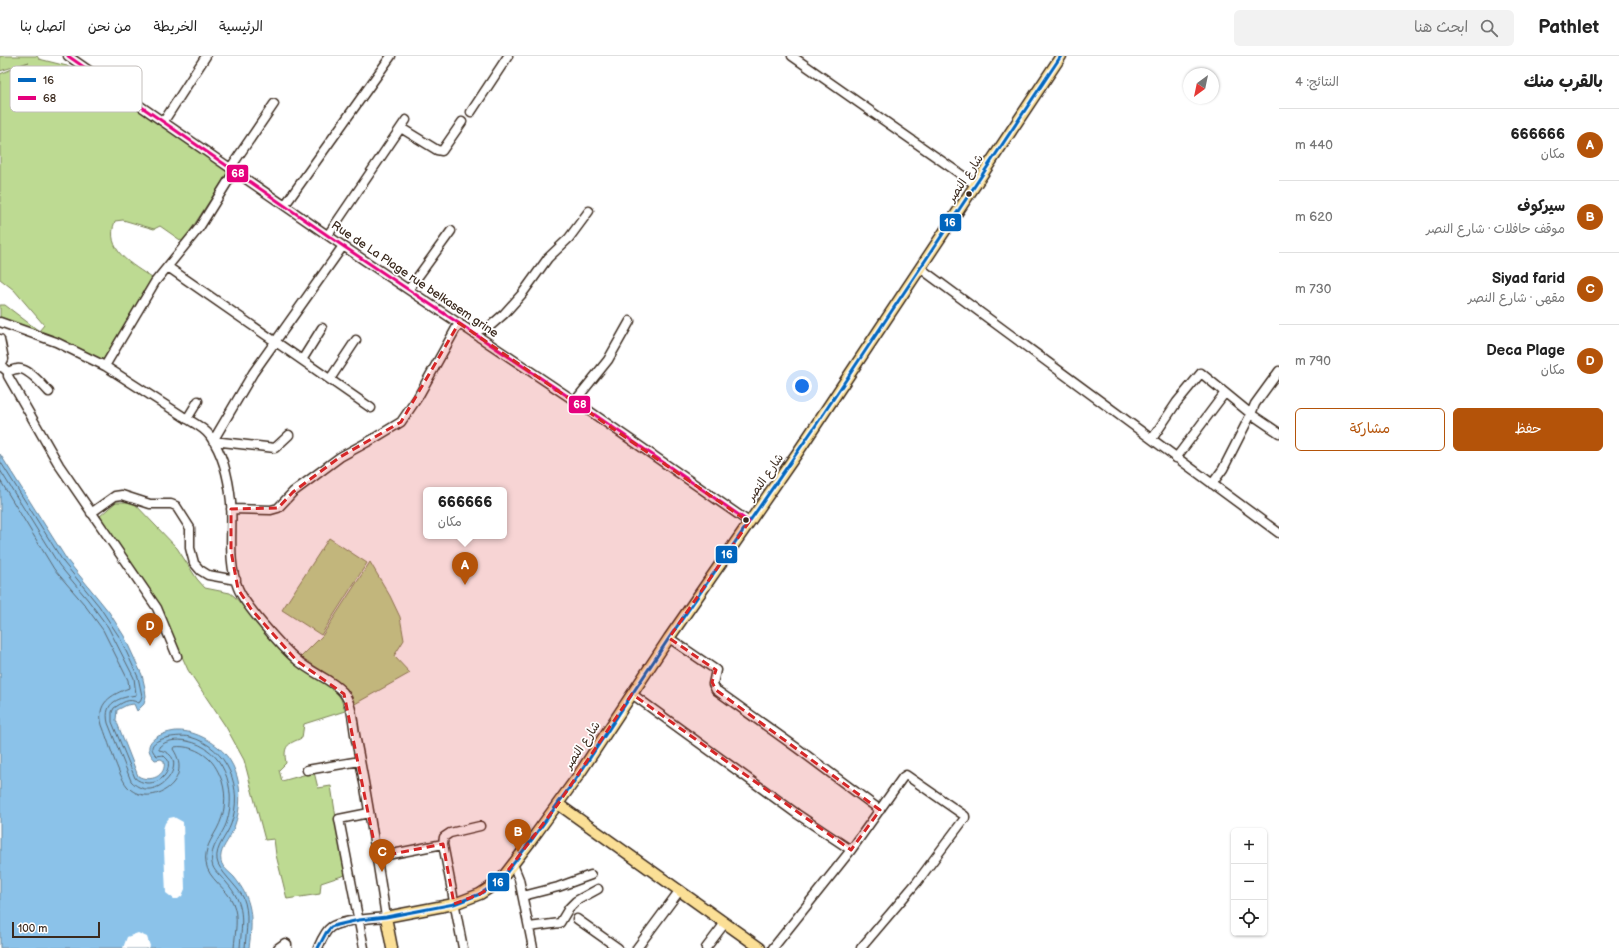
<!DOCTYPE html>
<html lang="ar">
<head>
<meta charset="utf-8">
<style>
  body { margin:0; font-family:"Balsamiq Sans","Playpen Sans Arabic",sans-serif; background:#f2f2f2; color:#222; direction:rtl }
  .controls { position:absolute; right:12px; bottom:12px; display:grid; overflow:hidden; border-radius:6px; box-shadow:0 1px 3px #0004 }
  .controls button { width:36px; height:36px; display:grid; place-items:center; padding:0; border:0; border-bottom:1px solid #e0e0e0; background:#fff; color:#222; font:20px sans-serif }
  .compass { position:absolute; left:1183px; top:12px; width:36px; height:36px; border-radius:50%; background:#fff; box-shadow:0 1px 3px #0004; rotate:213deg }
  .scale { position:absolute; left:12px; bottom:10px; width:88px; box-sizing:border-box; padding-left:4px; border:2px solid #3b2a1e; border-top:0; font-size:11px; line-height:14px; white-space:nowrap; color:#3b2a1e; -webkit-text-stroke:3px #fff; paint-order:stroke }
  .you { position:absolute; left:802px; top:330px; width:14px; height:14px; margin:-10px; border:3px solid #fff; border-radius:50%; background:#1a73e8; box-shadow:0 0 0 6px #1a73e833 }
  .badge { display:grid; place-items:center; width:26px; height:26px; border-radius:50%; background:#b45309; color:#fff; font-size:13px; font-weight:700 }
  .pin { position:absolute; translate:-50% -33px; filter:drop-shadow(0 1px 2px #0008) }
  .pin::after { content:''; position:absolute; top:21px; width:14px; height:12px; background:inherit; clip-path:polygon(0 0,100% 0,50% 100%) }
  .popup { position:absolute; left:423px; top:431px; width:84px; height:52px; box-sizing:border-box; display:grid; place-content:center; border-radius:6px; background:#fff; filter:drop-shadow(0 1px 3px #0005); font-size:13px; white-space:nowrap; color:#767676 }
  .popup b { font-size:15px; color:#222 }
  .popup::after { content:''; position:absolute; left:50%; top:100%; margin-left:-8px; border:8px solid transparent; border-top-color:#fff }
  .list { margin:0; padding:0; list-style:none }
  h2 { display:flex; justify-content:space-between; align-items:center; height:52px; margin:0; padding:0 16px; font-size:17px }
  h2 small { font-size:13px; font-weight:400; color:#767676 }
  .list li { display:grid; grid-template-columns:26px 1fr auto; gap:12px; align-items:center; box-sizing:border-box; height:72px; padding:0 16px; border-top:1px solid #e0e0e0 }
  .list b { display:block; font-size:15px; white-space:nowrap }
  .list p { margin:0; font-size:13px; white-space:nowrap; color:#767676 }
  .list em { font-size:13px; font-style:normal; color:#767676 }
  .actions { display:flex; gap:8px; padding:12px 16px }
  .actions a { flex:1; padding:9px 0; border:1px solid #b45309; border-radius:6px; text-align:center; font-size:14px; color:#b45309 }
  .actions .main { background:#b45309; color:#fff }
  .icon { flex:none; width:22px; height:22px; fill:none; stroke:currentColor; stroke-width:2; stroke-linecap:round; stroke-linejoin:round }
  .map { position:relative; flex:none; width:1279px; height:892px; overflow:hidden; direction:ltr }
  header { display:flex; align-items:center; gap:24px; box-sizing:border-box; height:56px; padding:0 20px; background:#fff; border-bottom:1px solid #e0e0e0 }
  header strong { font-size:19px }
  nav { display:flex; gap:22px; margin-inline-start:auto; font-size:14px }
  .search { width:280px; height:36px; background:#f2f2f2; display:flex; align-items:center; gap:10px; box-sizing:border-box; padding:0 14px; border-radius:6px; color:#767676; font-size:15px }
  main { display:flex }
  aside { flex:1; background:#fff }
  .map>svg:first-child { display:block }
  .green { fill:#bdda92; stroke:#7c8258 }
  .water { fill:#8bc2e9; stroke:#6b8598 }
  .pier { fill:#fff }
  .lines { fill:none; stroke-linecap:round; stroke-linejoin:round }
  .shore { stroke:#5b676f; stroke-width:1 }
  .minor-casing { stroke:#3b2a1e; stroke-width:11 }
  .major-casing { stroke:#3b2a1e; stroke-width:13 }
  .minor { stroke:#fff; stroke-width:8 }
  .major { stroke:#fbdf96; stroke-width:10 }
  .bus-1-casing { stroke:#fff; stroke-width:6 }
  .bus-2-casing { stroke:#fff; stroke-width:6 }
  .bus-1 { stroke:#0065bd; stroke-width:3 }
  .bus-2 { stroke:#e5007d; stroke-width:3 }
  .marked { fill:#d62828; fill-opacity:0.2; stroke:#d62828; stroke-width:3; stroke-dasharray:8 5; stroke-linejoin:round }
  .bus-dot { fill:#3b2a1e; stroke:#fff; stroke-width:1.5 }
  .labels { text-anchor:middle; stroke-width:3.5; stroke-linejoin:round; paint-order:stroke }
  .street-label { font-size:12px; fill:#3b2a1e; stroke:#fff }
  .key { fill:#fff; stroke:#c4bfbc; stroke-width:1 }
  .key-label { font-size:11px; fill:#3b2a1e }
  .line-badge { stroke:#fff; stroke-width:1.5 }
  .badge-label { font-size:11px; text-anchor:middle; font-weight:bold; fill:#fff }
</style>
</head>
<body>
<header>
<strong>Pathlet</strong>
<div class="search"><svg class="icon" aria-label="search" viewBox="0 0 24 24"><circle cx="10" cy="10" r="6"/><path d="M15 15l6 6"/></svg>ابحث هنا</div>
<nav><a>الرئيسية</a><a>الخريطة</a><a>من نحن</a><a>اتصل بنا</a></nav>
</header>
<main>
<aside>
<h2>بالقرب منك<small>النتائج: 4</small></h2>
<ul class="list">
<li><span class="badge">A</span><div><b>666666</b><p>مكان</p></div><em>440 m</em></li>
<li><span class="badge">B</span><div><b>سيركوف</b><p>موقف حافلات · شارع النصر</p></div><em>620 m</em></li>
<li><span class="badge">C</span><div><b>Siyad farid</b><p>مقهى · شارع النصر</p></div><em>730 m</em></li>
<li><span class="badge">D</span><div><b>Deca Plage</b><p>مكان</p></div><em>790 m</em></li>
</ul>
<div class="actions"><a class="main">حفظ</a><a>مشاركة</a></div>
</aside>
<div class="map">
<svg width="1279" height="892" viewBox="0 0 1279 892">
  <rect width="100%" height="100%" fill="#fff"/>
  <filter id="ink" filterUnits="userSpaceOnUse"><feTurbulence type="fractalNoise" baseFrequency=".025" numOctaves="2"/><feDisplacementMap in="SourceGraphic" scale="8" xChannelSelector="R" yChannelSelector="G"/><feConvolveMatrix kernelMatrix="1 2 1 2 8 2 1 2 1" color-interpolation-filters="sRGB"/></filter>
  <g filter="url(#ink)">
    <path class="green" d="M0 0H37L39 3 67 10 91 26 100 24 229 115 183 186 160 170 154 173 123 164 115 165C104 195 132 208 152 222L103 304 94 303 0 263V249H5L39 275 44 269 14 234 0 223V18L29 6 0 15Z
      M116 446H133L177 492 197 523 205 532 230 537 234 540 298 611 331 631 337 637 341 643 345 655 304 668 302 682C287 688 283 690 286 707L279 714 282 725 314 716 318 732 331 730 345 819 321 827 320 838 287 843 276 799 274 783 265 784 244 704 226 671 188 614 165 562 109 478 100 460Z
      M329 482 367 507 321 579 282 554Z
      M370 506 390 540 400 561 404 584 394 600 410 617 353 649 346 633 336 624 301 601 322 580Z"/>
    <path class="water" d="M0 398 67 504 109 556 124 580 142 619 145 632 146 640 144 648 137 655 134 648 127 649 117 654 116 664 138 720C150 727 167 720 164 705L161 703 155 704C138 686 160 677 176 675 191 674 207 682 218 691 244 712 245 752 230 780 227 787 219 795 221 805 222 811 229 816 234 821 253 844 253 863 249 892H0Z"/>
    <path class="pier" d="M174 761 183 766 185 833 182 840 178 843H174L166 837 163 773 165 767 169 762Z
      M138 877 147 881 150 890 149 892H123L127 881Z"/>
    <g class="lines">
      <path class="shore" d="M0 405 64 507 99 550 120 582 138 621 142 640 140 646 138 647C129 641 122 647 114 652L112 656V666L135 722C149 734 172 723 168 704L163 699 157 700C138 683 179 678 190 681 228 691 244 733 231 768 227 780 215 791 217 804 218 814 237 830 243 841 250 857 246 875 245 892
        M0 414 59 509 88 544 108 571 134 622 136 639C120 642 103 645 108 667L131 725C157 753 195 700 159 694V691C166 684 177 683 187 685 224 692 237 733 227 765 223 779 209 791 212 807 213 815 221 820 226 826 246 849 242 864 240 892
        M0 424 54 513 84 548 103 574 128 624 129 632C111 639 96 647 102 669 108 684 118 719 127 730 147 754 196 727 173 693L174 691C186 689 199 694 208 702 215 708 219 717 222 725 227 741 225 758 217 773 211 784 204 793 206 807 208 823 227 832 233 847 239 861 235 877 234 892"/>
      <defs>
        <path id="minor" d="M68 0 343 190 575 345 749 466
          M792 0 976 129
          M471 56 508 0
          M164 65 206 0
          M401 72 437 94 442 95 462 66
          M231 111 274 48
          M235 114 199 172 155 226 105 310C130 326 156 343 181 359 190 365 204 371 210 380 223 398 229 425 231 446 233 475 227 505 238 532 245 550 282 591 297 604 311 617 330 622 343 636 353 648 353 670 356 684 368 743 377 802 386 861 373 862 341 864 331 871 325 875 321 885 318 892
          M285 149 391 0
          M328 179 406 64
          M168 211 371 352
          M920 212 1279 477
          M409 233 451 175
          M0 266 56 286 105 310
          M472 276 489 271 504 258 522 238 548 202 569 182 589 155
          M0 283 4 303 0 311
          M302 304 322 272
          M0 309 8 316V320L59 409 157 552 177 600
          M8 316C10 315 14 313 17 313 28 311 42 329 49 336
          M330 323 356 284
          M575 345 608 304 630 265
          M187 363 198 345
          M289 379 275 392 213 385 253 317 343 190
          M1152 383 1177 346 1201 317 1251 358 1255 348 1279 315
          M1176 402 1224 338
          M1212 428 1223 413 1251 358 1279 377
          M231 453 271 454 278 452 293 436 340 401 373 383 401 366 418 341 459 267
          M91 457 115 440 122 439 150 448H171L176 450 190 472V492L194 507 200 514 208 519 236 524
          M669 582 716 614 713 628 716 634 797 692 880 754
          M632 638 797 758 851 794
          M307 714 360 705
          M443 788 444 781 450 777 480 770
          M377 801 443 788 463 892
          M513 808 519 823 533 892
          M523 840 558 831 591 819
          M577 863 618 892
          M529 871 560 867 569 852 576 845 598 833
          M278 892 285 887 287 888V892
          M364 892 339 763 369 757
          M637 892 680 834
          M706 892 725 867
          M773 892 851 794 903 721 906 719 965 760V762L917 826 861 892"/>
        <path id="major" d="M558 748 760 892
          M392 892 386 861 454 848 480 838 500 825 530 786 578 720 669 582 798 396 1061 0"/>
      </defs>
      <use href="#minor" class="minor-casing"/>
      <use href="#major" class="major-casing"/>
      <use href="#minor" class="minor"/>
      <use href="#major" class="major"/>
      <defs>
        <path id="bus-1" d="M318 892 326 877 331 871 337 869 359 864 386 861 454 848 480 838 500 825 530 786 578 720 669 582 816 369 1061 0"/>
        <path id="bus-2" d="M68 0 343 190 575 345 749 466"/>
      </defs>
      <use href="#bus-1" class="bus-1-casing"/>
      <use href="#bus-2" class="bus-2-casing"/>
      <use href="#bus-1" class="bus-1"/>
      <use href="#bus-2" class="bus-2"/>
    </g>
  </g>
  <path class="marked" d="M459 267 749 466 669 582 716 614 712 626 716 634 880 754 851 794 632 638 558 748 500 825 480 838 454 848 443 788 377 801 344 638 297 605 251 553 238 533 231 495V453L278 452 293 436 340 401 401 366Z"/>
  <g class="bus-dot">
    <circle cx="969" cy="138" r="3.5"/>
    <circle cx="746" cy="464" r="3.5"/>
  </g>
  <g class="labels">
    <g class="street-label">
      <text transform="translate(965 122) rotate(-56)" y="4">شارع النصر</text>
      <text transform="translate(415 223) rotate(34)" y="4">Rue de La Plage rue belkasem grine</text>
      <text transform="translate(765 421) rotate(-55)" y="4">شارع النصر</text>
      <text transform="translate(582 689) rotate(-56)" y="4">شارع النصر</text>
    </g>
  </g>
  <rect x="10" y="10" width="132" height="46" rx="6" class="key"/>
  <rect x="18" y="22" width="18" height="4" fill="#0065bd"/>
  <rect x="18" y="40" width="18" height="4" fill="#e5007d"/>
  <g class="key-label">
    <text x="43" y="28">16</text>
    <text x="43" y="46">68</text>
  </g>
  <g class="line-badge">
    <rect x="226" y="108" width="23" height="19" rx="4" fill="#e5007d"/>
    <rect x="939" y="157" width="23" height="19" rx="4" fill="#0065bd"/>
    <rect x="568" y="339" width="23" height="19" rx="4" fill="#e5007d"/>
    <rect x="715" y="489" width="23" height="19" rx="4" fill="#0065bd"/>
    <rect x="487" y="816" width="23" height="20" rx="4" fill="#0065bd"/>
  </g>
  <g class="badge-label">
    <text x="238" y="121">68</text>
    <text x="950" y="170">16</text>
    <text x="580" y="352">68</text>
    <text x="727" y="502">16</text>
    <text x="498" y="830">16</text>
  </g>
</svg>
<div class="controls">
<button>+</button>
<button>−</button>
<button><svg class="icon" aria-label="locate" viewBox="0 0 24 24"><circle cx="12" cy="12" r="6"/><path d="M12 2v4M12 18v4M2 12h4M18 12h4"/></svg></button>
</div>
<svg class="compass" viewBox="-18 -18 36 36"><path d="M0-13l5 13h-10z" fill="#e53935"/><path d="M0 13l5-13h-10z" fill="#767676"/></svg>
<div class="scale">100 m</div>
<div class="you"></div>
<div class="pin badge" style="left:465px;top:529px">A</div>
<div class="popup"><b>666666</b>مكان</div>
<div class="pin badge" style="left:518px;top:796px">B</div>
<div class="pin badge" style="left:382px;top:816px">C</div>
<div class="pin badge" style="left:150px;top:590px">D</div>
</div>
</main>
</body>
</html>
